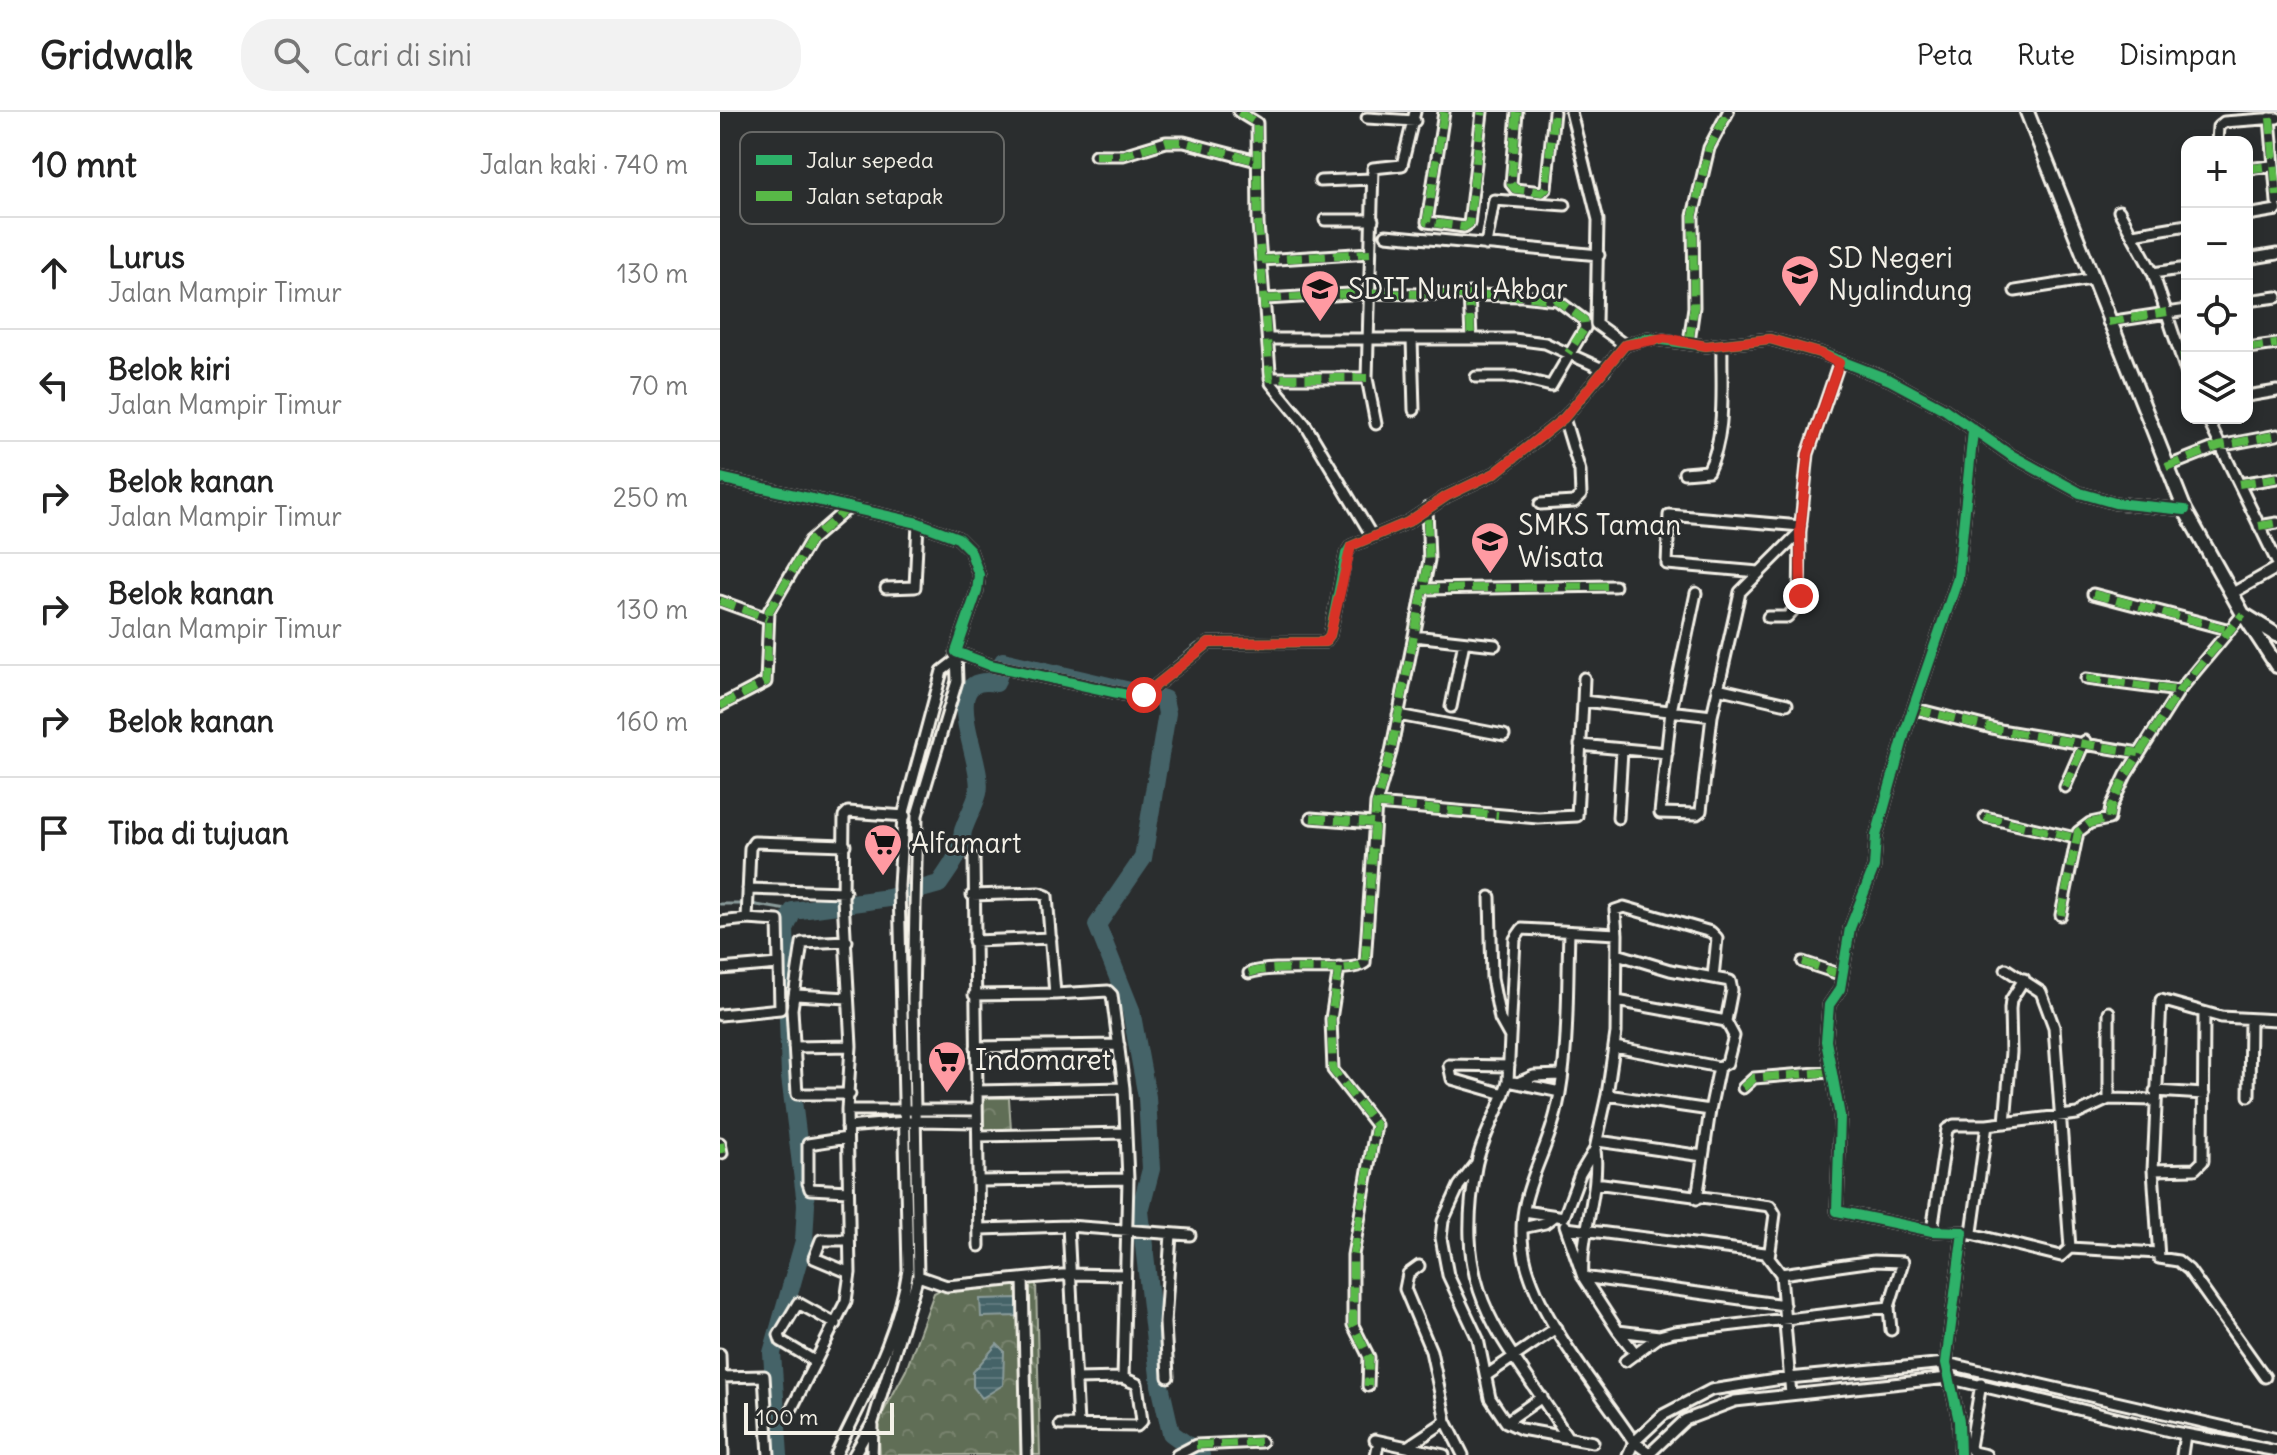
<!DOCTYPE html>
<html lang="id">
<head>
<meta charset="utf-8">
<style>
  body { margin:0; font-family:Delius,sans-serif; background:#f2f2f2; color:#222 }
  .controls { position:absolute; right:24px; top:24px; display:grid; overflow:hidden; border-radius:16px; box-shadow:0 4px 12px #0003 }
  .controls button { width:72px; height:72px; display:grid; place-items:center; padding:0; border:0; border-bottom:2px solid #e0e0e0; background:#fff; color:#222; font:40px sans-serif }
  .scale { position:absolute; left:24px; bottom:20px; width:150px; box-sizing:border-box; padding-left:8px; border:4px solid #f4f1e8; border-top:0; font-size:22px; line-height:28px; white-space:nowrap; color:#f4f1e8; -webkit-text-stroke:6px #2a2d2e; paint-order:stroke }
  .stop { position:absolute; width:24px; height:24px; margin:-18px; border:6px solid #d93025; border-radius:50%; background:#fff }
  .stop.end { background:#d93025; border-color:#fff; box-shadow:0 2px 8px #0008 }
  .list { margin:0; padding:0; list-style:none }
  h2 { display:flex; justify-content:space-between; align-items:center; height:104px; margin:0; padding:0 32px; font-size:34px }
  h2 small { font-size:26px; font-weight:400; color:#767676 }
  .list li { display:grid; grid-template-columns:52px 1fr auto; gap:24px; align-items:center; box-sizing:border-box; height:112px; padding:0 32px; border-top:2px solid #e0e0e0 }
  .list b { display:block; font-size:30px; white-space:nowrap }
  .list p { margin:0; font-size:26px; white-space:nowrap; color:#767676 }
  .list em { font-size:26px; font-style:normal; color:#767676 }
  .icon { flex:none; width:44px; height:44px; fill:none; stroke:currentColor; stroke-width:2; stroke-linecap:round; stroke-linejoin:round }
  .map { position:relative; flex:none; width:1557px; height:1343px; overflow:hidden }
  header { display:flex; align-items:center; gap:48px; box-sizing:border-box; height:112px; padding:0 40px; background:#fff; border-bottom:2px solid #e0e0e0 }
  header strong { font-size:38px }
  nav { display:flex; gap:44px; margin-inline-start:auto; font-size:28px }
  .search { width:560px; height:72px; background:#f2f2f2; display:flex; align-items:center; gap:20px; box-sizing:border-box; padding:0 28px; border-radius:32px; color:#767676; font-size:30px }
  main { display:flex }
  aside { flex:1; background:#fff }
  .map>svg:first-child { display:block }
  .forest { fill:url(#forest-crowns); stroke:#aab09f; stroke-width:2 }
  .water { fill:url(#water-rules); stroke:#8b9c9b; stroke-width:2 }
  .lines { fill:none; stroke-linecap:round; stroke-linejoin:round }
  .stream { stroke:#8b9c9b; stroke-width:3 }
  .river { stroke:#456368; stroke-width:18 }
  .street-casing { stroke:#f4f1e8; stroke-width:15 }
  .secondary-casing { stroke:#f4f1e8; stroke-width:18 }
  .street { stroke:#2a2d2e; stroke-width:9 }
  .secondary { stroke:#2a2d2e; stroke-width:12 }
  .quiet { stroke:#58b947; stroke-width:8; stroke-dasharray:16 8; stroke-linecap:butt }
  .cycleway-casing { stroke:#2a2d2e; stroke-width:15 }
  .cycleway { stroke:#2db169; stroke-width:10 }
  .route { stroke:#d93025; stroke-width:10 }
  .labels { text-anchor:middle; stroke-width:6; stroke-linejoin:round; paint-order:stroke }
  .poi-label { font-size:28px; fill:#f4f1e8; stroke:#2a2d2e; text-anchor:start }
  .key { fill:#2a2d2e; stroke:#676866; stroke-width:2 }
  .key-label { font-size:22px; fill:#f4f1e8 }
</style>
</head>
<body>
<header>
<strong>Gridwalk</strong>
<div class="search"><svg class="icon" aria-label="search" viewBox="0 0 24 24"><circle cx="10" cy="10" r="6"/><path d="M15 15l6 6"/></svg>Cari di sini</div>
<nav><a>Peta</a><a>Rute</a><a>Disimpan</a></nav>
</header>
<main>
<aside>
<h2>10 mnt<small>Jalan kaki · 740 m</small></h2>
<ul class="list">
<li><svg class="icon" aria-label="ahead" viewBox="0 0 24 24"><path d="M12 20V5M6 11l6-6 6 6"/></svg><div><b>Lurus</b><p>Jalan Mampir Timur</p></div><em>130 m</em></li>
<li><svg class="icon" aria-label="left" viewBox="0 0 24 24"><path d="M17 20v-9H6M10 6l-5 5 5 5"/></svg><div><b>Belok kiri</b><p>Jalan Mampir Timur</p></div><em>70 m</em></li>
<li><svg class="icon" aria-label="right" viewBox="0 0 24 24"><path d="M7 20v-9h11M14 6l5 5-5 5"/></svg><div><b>Belok kanan</b><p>Jalan Mampir Timur</p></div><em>250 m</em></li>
<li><svg class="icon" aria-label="right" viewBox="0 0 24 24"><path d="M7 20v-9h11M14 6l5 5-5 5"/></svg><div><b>Belok kanan</b><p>Jalan Mampir Timur</p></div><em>130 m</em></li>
<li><svg class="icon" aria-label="right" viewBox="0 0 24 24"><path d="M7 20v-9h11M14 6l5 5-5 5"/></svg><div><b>Belok kanan</b></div><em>160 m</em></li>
<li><svg class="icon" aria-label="arrive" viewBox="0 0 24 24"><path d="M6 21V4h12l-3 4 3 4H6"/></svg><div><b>Tiba di tujuan</b></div></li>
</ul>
</aside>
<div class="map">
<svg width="1557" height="1343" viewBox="0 0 1557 1343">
  <defs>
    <pattern id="forest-crowns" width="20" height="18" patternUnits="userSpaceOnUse" patternTransform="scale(2)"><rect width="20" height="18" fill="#616e56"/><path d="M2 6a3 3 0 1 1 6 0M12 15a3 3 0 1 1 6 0" fill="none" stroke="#78836e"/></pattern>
    <pattern id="water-rules" width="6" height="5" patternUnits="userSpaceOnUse" patternTransform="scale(2)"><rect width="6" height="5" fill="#456368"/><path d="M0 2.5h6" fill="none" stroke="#607a7e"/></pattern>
  </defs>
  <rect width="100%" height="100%" fill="#2a2d2e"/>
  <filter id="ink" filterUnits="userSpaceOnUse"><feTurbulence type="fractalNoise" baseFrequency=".0125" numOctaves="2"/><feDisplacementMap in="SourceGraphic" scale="16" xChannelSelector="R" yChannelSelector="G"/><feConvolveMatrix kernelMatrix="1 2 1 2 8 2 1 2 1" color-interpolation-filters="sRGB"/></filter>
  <g filter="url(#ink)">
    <path class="forest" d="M262 986H289L291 1018 261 1019Z
      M316 1169 320 1343H160L158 1310 186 1258 214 1181 227 1174Z"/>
    <path class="water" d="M299 1186V1204L261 1205 260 1187Z
      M277 1232 284 1239 283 1273 262 1286 253 1275V1260Z"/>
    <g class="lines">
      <path class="stream" d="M453 552 477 532
        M418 580 450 556
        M0 792H23
        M31 792 73 799"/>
      <path class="river" d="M59 1343 52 1241 84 1129 86 1092 70 965 65 817 73 799 169 786 219 772C227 760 237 748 241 734 243 728 241 722 244 716 248 704 255 693 258 681 266 652 213 560 276 571L283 549 444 587 447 601 423 746 377 813 411 898 427 985 431 1057 420 1099 440 1273 451 1321 481 1343"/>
      <defs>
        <path id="street" d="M519 0 537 11 538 112 551 271 585 312 652 424
          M724 0 707 110 744 115 749 112 762 0
          M797 0 791 72 795 77 822 80 826 76 834 0
          M851 0 878 108 876 212 905 233
          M647 6 695 9
          M1550 6 1557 90
          M1497 30 1498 15 1504 10 1557 6
          M375 43H403L446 30H464L537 49
          M1527 57 1551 54
          M600 69 652 67
          M1399 99 1433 161 1467 262
          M1527 103 1557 98
          M605 108H653
          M1413 122 1467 113
          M666 123 879 143
          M766 133 774 88 845 93
          M1527 147 1557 142
          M542 148 650 141
          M1433 161 1467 156
          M1295 179 1371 167
          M749 181 751 226
          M546 187 647 181 802 184 837 188 864 208 865 216 831 274 795 265H756
          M1527 189 1557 185
          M1388 210 1467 198
          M549 227H794L825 231 885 258
          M692 227 694 298
          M969 230 974 195 973 104 989 36 1008 0
          M1527 236 1557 232
          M550 266H647
          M1527 284 1557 279
          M1487 306 1557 450
          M656 312 647 266 653 56 682 53 695 0
          M1446 355 1499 334 1557 323
          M964 361 988 359C1007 322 1001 274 1002 233
          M0 366 198 411 238 426 250 438 259 463 257 479 236 540 270 553 416 585 424 583 489 531 605 530 610 523 626 442 631 434 688 410 727 384 775 361 844 306 905 233 928 226 986 234 1050 227 1100 241 1170 268 1224 297 1289 342 1360 381 1395 391 1465 398
          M1519 372 1557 366
          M820 392 854 390 861 383 860 359 844 306
          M1539 414 1557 411
          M1039 460 947 452 949 403 1081 414
          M166 476 195 475 198 411
          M703 477 895 474
          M976 481 951 599 940 701 977 702 981 699 992 604 1020 480 1080 420
          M1373 482 1510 518
          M1511 482 1557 456
          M0 489 47 506
          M1048 505H1067L1079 492 1080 420 1088 342 1119 251
          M694 524 775 533
          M1366 567 1459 579
          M997 576 1067 592
          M863 589 864 566
          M0 594 46 570 49 499 90 429 128 396
          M731 595 744 530
          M1196 597 1280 618 1419 641
          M678 603 784 623
          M860 633 947 641
          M1345 675 1365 629
          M656 692 818 706 857 704 863 589 992 604
          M1265 705 1355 726
          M591 706 653 711
          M898 706 902 638
          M254 746 259 1134
          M28 777 125 780
          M252 783 319 781 327 784 335 882 388 879 392 883 404 976 408 1067 403 1266 417 1272 422 1309 417 1314 340 1313
          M770 785 772 866 780 907 790 925 788 969
          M1341 803 1358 720 1370 711 1389 707 1391 695 1406 663 1459 579 1523 502
          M0 810 27 807 30 736 34 730 125 733
          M849 821C847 874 849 945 837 996 826 1047 796 1081 803 1136 811 1199 879 1277 914 1330L929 1341
          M127 829 82 831 72 897 77 982H130
          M254 829 331 826
          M897 842 950 858 1010 869 1012 878 1006 909
          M1083 850 1122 863
          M619 856 611 907 613 958 656 1013 633 1143V1213L649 1245 648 1274
          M0 857 58 852
          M529 861C558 851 630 863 645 851L656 692 671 640 709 448 707 396
          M76 883 128 886
          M254 883 335 882
          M897 889 1006 909 1014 924 1007 951 999 955
          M1389 900V987L1435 988
          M0 903 60 897 58 809 27 807
          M790 925 795 827 802 817 897 822 895 798 904 795 991 820 997 826 993 865
          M74 935 131 934
          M256 935 399 933
          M895 935 999 955 990 998
          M800 970 814 964 841 963
          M1023 976 1034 966 1110 960
          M257 979 404 976
          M1435 979 1484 982
          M840 980 788 969C780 998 761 1026 756 1055 732 1186 781 1220 846 1323
          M784 982 732 967 729 953 789 954
          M887 983 990 998 977 1087
          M1529 984 1530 908
          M127 998H257
          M1285 1011 1291 940 1290 897 1291 888 1304 867
          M127 1015 198 1009 257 1010
          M258 1024 406 1021
          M127 1026 88 1032V1071L90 1077 128 1079
          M878 1029 983 1044
          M0 1031 2 1041
          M875 1037C880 1080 860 1121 863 1165L1064 1193
          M756 1052 739 1074 723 1109 721 1126 728 1163 758 1227 770 1286 786 1310 801 1317 873 1330
          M1433 1058 1475 1057 1483 1049 1484 901
          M260 1069 408 1067
          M875 1071 1050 1094 1055 1102 1049 1146
          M804 1099 844 1105 860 1062 875 1037 887 983 896 921 897 822
          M845 1113 863 1165 898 1219 939 1224
          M348 1114 358 1312
          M802 1116 825 1111 834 1104
          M846 1116 1045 1141 1061 1162 1071 1283
          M261 1117 348 1114 470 1123
          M1212 1119 1227 1017 1234 1013H1267
          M1243 1120 1341 1144 1350 1136 1334 915 1321 880 1286 857
          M1252 1120 1267 1013 1357 1002 1389 987
          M129 1128H101L94 1146 130 1161
          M1350 1136 1438 1141
          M699 1154 688 1162 685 1177 711 1239 726 1309 743 1343
          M1061 1162 1154 1149 1183 1150 1169 1195 1171 1218
          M198 1164 227 1174 352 1162 404 1163
          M303 1167 307 1343
          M898 1219 916 1242
          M0 1242 3 1343
          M905 1249 939 1224 954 1220 1169 1195
          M96 1250 61 1229 59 1223 78 1191 116 1212
          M767 1263 836 1216
          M0 1265 44 1264 49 1343
          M448 1265 445 1211 451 1122
          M1545 1265 1469 1158 1458 1149 1439 1146 1433 1058 1441 888 1501 905 1557 908
          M356 1267 403 1266
          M1261 1272 1250 1335 1253 1340 1266 1343
          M72 1296 126 1189 130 1161 127 998 131 934 123 786 124 704 128 700 185 704
          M786 1310 822 1285
          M655 1328 724 1343
          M687 1335 726 1309
          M116 1343C144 1283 178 1226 188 1158L179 774 183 704 222 559 235 549
          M134 1343 153 1310 198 1164 193 887 197 703 237 569 236 540
          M152 1343 153 1314
          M457 1343 476 1333 541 1330
          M656 1343 659 1329
          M908 1343 914 1330 943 1303 991 1278 1069 1266 1226 1251 1557 1327
          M928 1343 965 1308 1015 1289 1228 1266 1454 1320 1557 1339
          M1240 1343 1239 1309 1226 1251 1243 1120 1212 1119 1117 1099 1120 1004 1106 929 1109 893 1120 877 1130 816 1154 755 1156 724 1185 620 1238 466 1253 319
          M1462 1343 1465 1322"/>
        <path id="secondary" d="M1307 0 1465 398 1523 502 1557 523
          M1525 505 1557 554"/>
      </defs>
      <use href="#street" class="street-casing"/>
      <use href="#secondary" class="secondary-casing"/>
      <use href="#street" class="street"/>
      <use href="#secondary" class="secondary"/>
      <path class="quiet" d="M519 0 537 11 538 112 550 266H647
        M724 0 707 110 744 115 749 112 762 0
        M797 0 791 72 795 77 822 80 826 76 834 0
        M1550 6 1557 84
        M375 43H403L446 30H464L537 49
        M1527 57 1551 54
        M542 148 650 141
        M749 181 751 226
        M546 187 647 181 802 184 837 188 864 208 865 216 848 241
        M1388 210 1447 200
        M969 230 974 195 973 104 989 36 1008 0
        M1527 236 1557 232
        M1460 245 1467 244
        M1446 355 1499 334 1557 323
        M1519 372 1557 366
        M1539 414 1557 411
        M703 477 895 474
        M1373 482 1510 518
        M0 489 47 506
        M1366 567 1459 579
        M0 594 46 570 49 499 90 429 128 396
        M1196 597 1280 618 1419 641
        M1345 675 1365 629
        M656 692 778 703
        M1265 705 1355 726
        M591 706 653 711
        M1341 803 1358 720 1370 711 1389 707 1391 695 1406 663 1459 579 1523 502
        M1083 850 1122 863
        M619 856 611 907 613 958 656 1013 633 1143V1213L649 1245 648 1274
        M529 861C558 851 630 863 645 851L656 692 671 640 709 448 707 396
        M1023 976 1034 966 1110 960
        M0 1031 2 1041
        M476 1333 541 1330"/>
      <defs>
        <path id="cycleway" d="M0 366 198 411 238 426 250 438 259 463 257 479 236 540 270 553 416 585 424 583 489 531 605 530 610 523 626 442 631 434 688 410 727 384 775 361 844 306 905 233 928 226 986 234 1050 227 1100 241 1170 268 1224 297 1289 342 1360 381 1395 391 1465 398
          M1240 1343 1239 1309 1226 1251 1243 1120 1212 1119 1117 1099 1120 1004 1106 929 1109 893 1120 877 1130 816 1154 755 1156 724 1185 620 1238 466 1253 319"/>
      </defs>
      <use href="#cycleway" class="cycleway-casing"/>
      <use href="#cycleway" class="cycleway"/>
    </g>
  </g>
  <g class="lines" filter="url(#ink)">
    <path class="route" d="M424 583 489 531 605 530 610 523 631 434 688 410 727 384 775 361 844 306 905 233 944 226 986 234 1050 227 1100 241 1119 251 1088 342 1080 420 1081 484"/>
  </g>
  <defs>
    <symbol id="school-pin" viewBox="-11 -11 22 30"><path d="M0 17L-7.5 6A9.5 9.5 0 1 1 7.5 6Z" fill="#ff9aa2" stroke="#2a2d2e"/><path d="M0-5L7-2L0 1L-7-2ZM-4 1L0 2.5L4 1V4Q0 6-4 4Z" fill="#111"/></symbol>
    <symbol id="supermarket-pin" viewBox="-11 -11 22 30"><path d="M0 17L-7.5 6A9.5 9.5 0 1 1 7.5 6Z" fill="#ff9aa2" stroke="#2a2d2e"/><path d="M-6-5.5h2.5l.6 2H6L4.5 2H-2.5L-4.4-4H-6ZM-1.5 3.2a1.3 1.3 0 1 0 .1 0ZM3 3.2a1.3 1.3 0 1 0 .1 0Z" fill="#111"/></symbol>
  </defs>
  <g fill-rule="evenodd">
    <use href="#school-pin" x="1058" y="140" width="44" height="60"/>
    <use href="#school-pin" x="578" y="155" width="44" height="60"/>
    <use href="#school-pin" x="748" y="407" width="44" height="60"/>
    <use href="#supermarket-pin" x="141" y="709" width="44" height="60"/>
    <use href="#supermarket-pin" x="205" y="926" width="44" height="60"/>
  </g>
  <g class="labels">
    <g class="poi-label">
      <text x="1108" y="156">SD Negeri<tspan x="1108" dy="32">Nyalindung</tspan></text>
      <text x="628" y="187">SDIT Nurul Akbar</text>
      <text x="798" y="423">SMKS Taman<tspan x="798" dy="32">Wisata</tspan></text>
      <text x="191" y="741">Alfamart</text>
      <text x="255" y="958">Indomaret</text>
    </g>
  </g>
  <rect x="20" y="20" width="264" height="92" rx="12" class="key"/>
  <rect x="36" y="43" width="36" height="10" fill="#2db169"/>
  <rect x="36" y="79" width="36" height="10" fill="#58b947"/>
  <g class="key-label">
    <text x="86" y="56">Jalur sepeda</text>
    <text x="86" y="92">Jalan setapak</text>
  </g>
</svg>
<div class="controls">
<button>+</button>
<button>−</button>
<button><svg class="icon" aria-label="locate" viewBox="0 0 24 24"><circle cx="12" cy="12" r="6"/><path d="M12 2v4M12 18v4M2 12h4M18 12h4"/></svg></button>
<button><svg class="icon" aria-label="layers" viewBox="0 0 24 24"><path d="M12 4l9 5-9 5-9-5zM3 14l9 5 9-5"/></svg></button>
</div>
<div class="scale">100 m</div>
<div class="stop" style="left:424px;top:583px"></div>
<div class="stop end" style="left:1081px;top:484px"></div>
</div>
</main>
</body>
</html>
